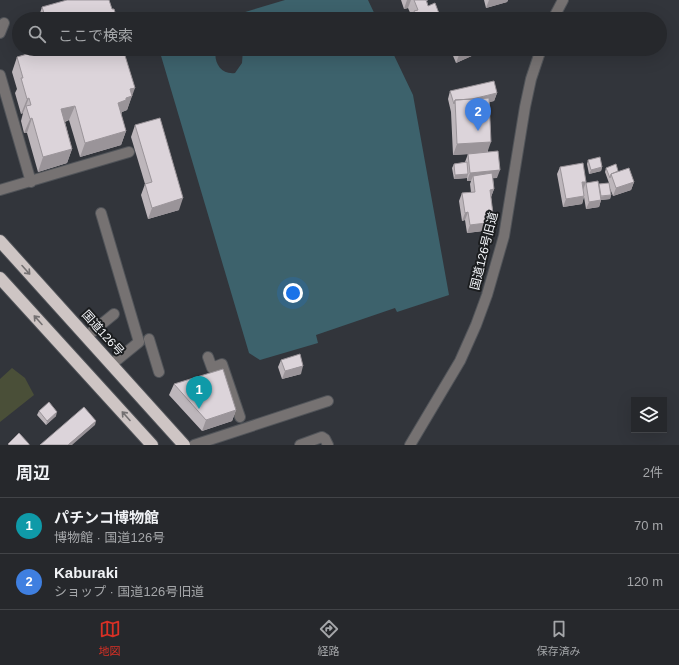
<!DOCTYPE html>
<html lang="ja">
<head>
<meta charset="utf-8">
<style>
  body { margin:0; font-family:Helvetica,"Noto Sans JP",sans-serif; background:#323438; color:#f1f3f6 }
  .controls { position:absolute; right:12px; bottom:12px; display:grid; overflow:hidden; border-radius:0px; box-shadow:0 4px 16px #0002 }
  .controls button { width:36px; height:36px; display:grid; place-items:center; padding:0; border:0; border-bottom:1px solid #424448; background:#26282c; color:#f1f3f6; font:20px sans-serif }
  .you { position:absolute; left:293px; top:293px; width:14px; height:14px; margin:-10px; border:3px solid #fff; border-radius:50%; background:#1a73e8; box-shadow:0 0 0 6px #1a73e833 }
  .badge { display:grid; place-items:center; width:26px; height:26px; border-radius:50%; background:#d93025; color:#fff; font-size:13px; font-weight:700 }
  .pin { position:absolute; translate:-50% -33px; filter:drop-shadow(0 1px 2px #0008) }
  .pin::after { content:''; position:absolute; top:21px; width:14px; height:12px; background:inherit; clip-path:polygon(0 0,100% 0,50% 100%) }
  .list { margin:0; padding:0; list-style:none }
  h2 { display:flex; justify-content:space-between; align-items:center; height:52px; margin:0; padding:0 16px; font-size:17px }
  h2 small { font-size:13px; font-weight:400; color:#a4a6a9 }
  .list li { display:grid; grid-template-columns:26px 1fr auto; gap:12px; align-items:center; box-sizing:border-box; height:56px; padding:0 16px; border-top:1px solid #424448 }
  .list b { display:block; font-size:15px; white-space:nowrap }
  .list p { margin:0; font-size:13px; white-space:nowrap; color:#a4a6a9 }
  .list em { font-size:13px; font-style:normal; color:#a4a6a9 }
  .icon { flex:none; width:22px; height:22px; fill:none; stroke:currentColor; stroke-width:2; stroke-linecap:round; stroke-linejoin:round }
  .map { position:relative; flex:none; width:679px; height:445px; overflow:hidden }
  .search { position:absolute; background:#26282c; box-shadow:0 4px 16px #0002; left:12px; right:12px; top:12px; height:44px; display:flex; align-items:center; gap:10px; box-sizing:border-box; padding:0 14px; border-radius:22px; color:#a4a6a9; font-size:15px }
  .sheet { height:164px; background:#26282c }
  nav { display:flex; justify-content:space-around; align-items:center; box-sizing:border-box; height:56px; border-top:1px solid #424448; background:#26282c; font-size:11px; color:#a4a6a9 }
  nav a { display:grid; justify-items:center; gap:2px }
  nav .on { color:#d93025 }
  .map>svg:first-child { display:block }
  .green { fill:#4a4f38 }
  .water { fill:#3d626c }
  .lines { fill:none; stroke-linecap:round; stroke-linejoin:round }
  .minor-casing { stroke:#515459; stroke-width:12 }
  .highway-casing { stroke:#515459; stroke-width:14 }
  .minor { stroke:#767272; stroke-width:10 }
  .highway { stroke:#cec5c4; stroke-width:12 }
  .wall { fill:#bdb6bb }
  .shaded-wall { fill:#9a9499 }
  .building { fill:#dcd4da; stroke:#9a9499 }
  .oneway { stroke:#747172 }
  .labels { text-anchor:middle; stroke-width:4; stroke-linejoin:round; paint-order:stroke }
  .street-label { font-size:12px; fill:#f3f5f9; stroke:#1b1d1f }
</style>
</head>
<body>
<div class="map">
<svg width="679" height="445" viewBox="0 0 679 445">
  <rect width="100%" height="100%" fill="#32353b"/>
  <path class="green" d="M12 368 25 378 34 395 0 422V379Z"/>
  <path class="water" d="M285 0H368L377 19H222Z
    M159 49H216C213 62 221 75 235 73L242 63 243 49H391L413 95 449 295 397 312 395 308 316 335 318 343 260 360 249 353Z"/>
  <g class="lines">
    <defs>
      <path id="minor" d="M553 19 563 0
        M0 33 4 23
        M0 75 31 182
        M0 190 129 152
        M101 213 139 342 112 364
        M87 336 114 314
        M149 339 159 372
        M208 357 212 368 222 364 240 417
        M194 445 328 401
        M300 445 322 437 325 439 328 445
        M410 445 460 361 476 325 487 295 504 236 525 107 531 79 541 49"/>
      <path id="highway" d="M0 241 184 445
        M0 278 152 445"/>
    </defs>
    <use href="#minor" class="minor-casing"/>
    <use href="#highway" class="highway-casing"/>
    <use href="#minor" class="minor"/>
    <use href="#highway" class="highway"/>
  </g>
  <path class="wall" d="M401 0H428L427 1 428 6 440 16 439 19H411L412 17 408 8 404 9Z
    M484 0H508L507 2 486 8Z
    M42 7 112 9 117 19H38Z
    M38 49H123L132 95 127 110 122 112 121 114 126 131 121 145 80 157 69 120 65 122 72 149 67 163 38 172 27 133H24L21 121 23 113 21 114 15 93 17 89 12 72 17 57 37 51Z
    M452 49H478L476 54 456 63 451 51Z
    M450 91 497 93 494 101 489 102 488 152 497 178H493L494 189 491 197 494 222 491 230 467 233 465 220 462 221 459 201 462 193 471 192 470 184 471 181H467V178L454 179 452 168 454 164 465 162 468 154 453 155 451 112 448 99Z
    M135 125 179 210 148 219 141 195 145 184 131 137Z
    M588 160 602 167 601 171 589 174 587 164Z
    M560 167 586 182V183L599 184 609 183 605 172 606 168 618 171 634 182 631 190 613 196 609 186 611 195 610 199 601 200 599 207 586 209 584 197 582 204 563 207 557 174Z
    M281 360 301 374 282 379 278 367Z
    M174 384 236 410 232 421 202 431 169 395Z
    M39 411 56 416 46 425 37 415Z"/>
  <path class="shaded-wall" d="M407 0H411L408 8 404 9Z
    M489 0H508L507 2 486 8Z
    M440 16 439 19H432Z
    M472 49H478L476 54 456 63 459 55Z
    M135 88 127 110 122 112 121 115 118 103 126 98 130 89Z
    M497 93 494 101 455 110V103Z
    M29 98 23 113 21 114 27 99Z
    M75 106 69 120 56 124 61 109Z
    M32 118 27 133H24L30 119Z
    M126 131 121 145 80 157 85 143Z
    M491 142 487 153 453 155 457 144Z
    M72 149 67 163 38 172 43 157Z
    M602 167 601 171 589 174 591 170Z
    M500 170 497 178 473 180V176L471 181H467L470 173Z
    M468 174 467 178 454 179 455 175Z
    M582 182H586L583 190Z
    M634 182 631 190 613 196 616 188Z
    M494 189 491 197 487 198 490 190Z
    M611 195 610 199 601 200 599 207 586 209 589 202 599 197Z
    M584 196 582 204 563 207 566 199Z
    M183 198 179 210 148 219 152 208Z
    M468 212 465 220 462 221 465 213Z
    M494 222 491 230 467 233 470 225Z
    M303 366 301 374 282 379 285 371Z
    M236 410 232 421 202 431 206 420Z
    M57 412 56 416 46 425 47 421Z
    M96 421 95 425 72 445H68Z"/>
  <path class="building" d="M67 0H109L112 9H114L117 19H46L42 7Z
    M414 0H426L428 6 435 3 440 16 432 19H417L414 11 418 10Z
    M45 49H123L135 88 130 89 132 96 126 98V100L118 103 126 131 85 143 75 106 61 109 72 149 43 157 32 118 30 119 26 106 31 105 29 98 27 99 21 78H23L17 57Z
    M456 49H472L459 55Z
    M494 81 497 93 472 99 455 100 454 104 450 91Z
    M489 98 491 142 457 144 455 100Z
    M160 118 183 198 152 208 145 184 152 182 135 125Z
    M498 151 500 170 470 173 468 154Z
    M600 157 602 167 591 170 588 160Z
    M467 162 468 174 455 175 454 164Z
    M583 163 586 182H582L584 196 566 199 560 167Z
    M616 164 618 171 611 174 610 178 606 168Z
    M629 168 634 182 616 188 611 174Z
    M492 173 494 189 490 190 494 222 470 225 468 212 465 213 462 193 475 192 473 176Z
    M598 181 601 200 589 202 586 183Z
    M609 183 611 195 601 196 599 184Z
    M300 354 303 366 285 371 281 360Z
    M223 369 236 410 206 420 174 384Z
    M49 402 57 412 47 421 39 411Z
    M84 407 96 421 68 445H40Z
    M19 433 29 444V445H9L8 444Z"/>
  <defs><path id="oneway-shaft" d="M-6 0H5M1.5-3L5.5 0L1.5 3" fill="none" stroke-width="1.6" stroke-linecap="round" stroke-linejoin="round"/></defs>
  <g class="oneway">
    <use href="#oneway-shaft" transform="translate(26 270) rotate(48)"/>
    <use href="#oneway-shaft" transform="translate(38 320) rotate(-132)"/>
    <use href="#oneway-shaft" transform="translate(126 416) rotate(-132)"/>
  </g>
  <g class="labels">
    <g class="street-label">
      <text transform="translate(484 251) rotate(-76)" y="4">国道126号旧道</text>
      <text transform="translate(103 333) rotate(48)" y="4">国道126号</text>
    </g>
  </g>
</svg>
<div class="controls">
<button><svg class="icon" aria-label="layers" viewBox="0 0 24 24"><path d="M12 4l9 5-9 5-9-5zM3 14l9 5 9-5"/></svg></button>
</div>
<div class="you"></div>
<div class="pin badge" style="left:199px;top:409px;background:#0f9aa8">1</div>
<div class="pin badge" style="left:478px;top:131px;background:#3f7fe0">2</div>
<div class="search"><svg class="icon" aria-label="search" viewBox="0 0 24 24"><circle cx="10" cy="10" r="6"/><path d="M15 15l6 6"/></svg>ここで検索</div>
</div>
<section class="sheet">
<h2>周辺<small>2件</small></h2>
<ul class="list">
<li><span class="badge" style="background:#0f9aa8">1</span><div><b>パチンコ博物館</b><p>博物館 · 国道126号</p></div><em>70 m</em></li>
<li><span class="badge" style="background:#3f7fe0">2</span><div><b>Kaburaki</b><p>ショップ · 国道126号旧道</p></div><em>120 m</em></li>
</ul>
</section>
<nav>
<a class="on"><svg class="icon" aria-label="map" viewBox="0 0 24 24"><path d="M3 6l6-2 6 2 6-2v14l-6 2-6-2-6 2zM9 4v14M15 6v14"/></svg>地図</a>
<a><svg class="icon" aria-label="directions" viewBox="0 0 24 24"><path d="M12 3l9 9-9 9-9-9zM9 14v-3h6M13 9l2 2-2 2"/></svg>経路</a>
<a><svg class="icon" aria-label="saved" viewBox="0 0 24 24"><path d="M7 4h10v16l-5-4-5 4z"/></svg>保存済み</a>
</nav>
</body>
</html>
